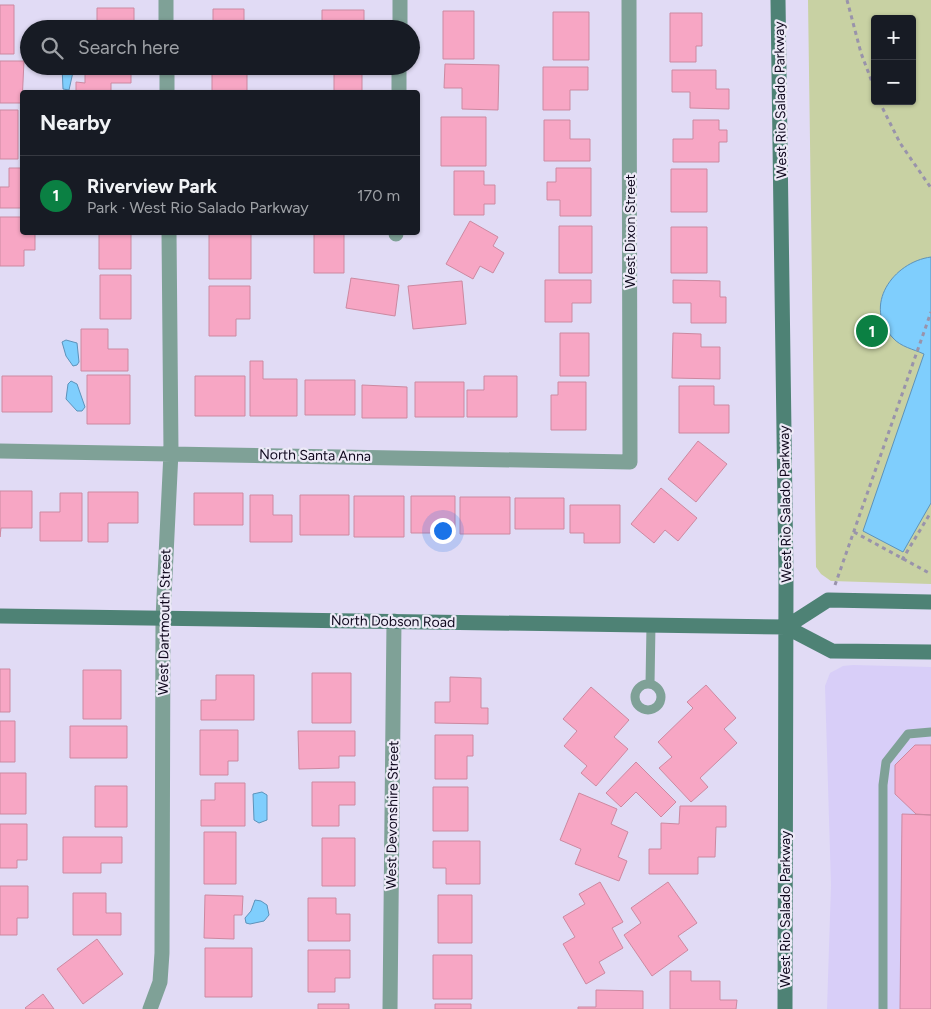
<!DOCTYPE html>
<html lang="en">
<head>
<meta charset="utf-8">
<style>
  body { margin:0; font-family:Figtree,sans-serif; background:#20242c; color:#f1f3f6 }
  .controls { position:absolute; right:15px; top:15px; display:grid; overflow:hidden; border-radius:5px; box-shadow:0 1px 4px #0004 }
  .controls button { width:45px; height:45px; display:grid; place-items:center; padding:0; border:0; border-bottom:1px solid #363941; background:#171b24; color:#f1f3f6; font:25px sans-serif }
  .you { position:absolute; left:442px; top:530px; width:18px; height:18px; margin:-12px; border:4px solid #fff; border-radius:50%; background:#1a73e8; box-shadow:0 0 0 8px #1a73e833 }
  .badge { display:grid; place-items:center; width:32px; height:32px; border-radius:50%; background:#0b8043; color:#fff; font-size:16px; font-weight:700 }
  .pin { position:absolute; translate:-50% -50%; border:2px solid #fff; box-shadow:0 1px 5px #0006 }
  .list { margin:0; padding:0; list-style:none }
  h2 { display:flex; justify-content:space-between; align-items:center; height:65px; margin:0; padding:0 20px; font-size:21px }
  h2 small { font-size:16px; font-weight:400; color:#9ea1a6 }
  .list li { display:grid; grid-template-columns:32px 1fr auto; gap:15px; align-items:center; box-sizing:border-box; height:80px; padding:0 20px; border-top:1px solid #363941 }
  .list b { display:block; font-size:19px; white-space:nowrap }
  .list p { margin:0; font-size:16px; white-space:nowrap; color:#9ea1a6 }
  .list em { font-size:16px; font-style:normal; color:#9ea1a6 }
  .icon { flex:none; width:28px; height:28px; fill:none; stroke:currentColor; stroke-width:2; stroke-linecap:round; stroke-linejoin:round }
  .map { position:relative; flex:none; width:931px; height:1009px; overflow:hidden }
  .search { position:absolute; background:#171b24; box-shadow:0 1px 4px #0004; left:20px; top:20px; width:400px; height:55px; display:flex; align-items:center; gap:12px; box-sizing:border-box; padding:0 18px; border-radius:28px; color:#9ea1a6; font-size:19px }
  .panel { position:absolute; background:#171b24; box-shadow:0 1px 4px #0004; left:20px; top:90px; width:400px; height:145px; border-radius:5px }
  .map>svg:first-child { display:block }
  .built { fill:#d8cef8 }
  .green { fill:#c8d1a3; fill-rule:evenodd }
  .water { fill:#7fcefd; stroke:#5d92ba }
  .building { fill:#f7a6c4; stroke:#cc89a1 }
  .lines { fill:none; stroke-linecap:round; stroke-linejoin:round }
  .path { stroke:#9993ab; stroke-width:3; stroke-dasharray:4 4; stroke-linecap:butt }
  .service { stroke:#7fa197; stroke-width:9 }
  .minor { stroke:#7fa197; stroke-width:15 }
  .secondary { stroke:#4e8275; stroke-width:15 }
  .labels { text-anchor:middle; stroke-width:4.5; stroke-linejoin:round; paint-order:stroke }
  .street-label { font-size:14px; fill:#0e071c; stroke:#edeaf7 }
</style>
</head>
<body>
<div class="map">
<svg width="931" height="1009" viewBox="0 0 931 1009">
  <rect width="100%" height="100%" fill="#e1dbf5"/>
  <path class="built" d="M853 665 931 667V1009H827L831 885 825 686 830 673 843 666Z"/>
  <path class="green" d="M808 0H931V584L831 581 821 574 816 567ZM875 19H912V101H875Z"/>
  <path class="water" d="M62 66 77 67 73 72 69 90 63 89Z
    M931 257V503L903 552 863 531 924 354C913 349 901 347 893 338 862 306 893 262 931 257Z
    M66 340 77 343 79 362 77 365 73 366 66 356 62 342Z
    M71 381 77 384 85 407 82 411H77L66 399 68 384Z
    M262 792 267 795V820L259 823 254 820 253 794Z
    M255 900 261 901 267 905 269 915 264 921 250 924 246 923 245 918 251 911Z"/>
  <path class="building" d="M0 5H14V54H0Z
    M97 8H134V29H97Z
    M213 9H244V29H213Z
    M322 10H364V29H322Z
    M443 11H474V59H443Z
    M553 12H589V60H553Z
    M670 13H702V46H696V62H670Z
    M0 61H24L22 103H0Z
    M445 64 499 65 498 110 462 109V88H444Z
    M85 66H131V83H111V92H76V82L85 83Z
    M212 66H247V92H212Z
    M334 66H362V92H334Z
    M543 67H588V90H570V110H543Z
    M672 70H716V89H729V109L690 108V92H672Z
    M0 110H18V159H0Z
    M441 117H486V166H441Z
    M544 120H570V139H590V161H544Z
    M693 120H719V130H727V142H719V162H673V139H693Z
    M9 168H22V208H0V187H9Z
    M556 168H591V216H560V200H547V182H556Z
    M671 169H707V212H671Z
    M454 171H484V185H495V204H484V215H454Z
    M0 217H22V232H35V250H24V266H0Z
    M470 221 498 237 493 246 504 253 493 273 480 266 473 279 446 264Z
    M559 226H592V273H559Z
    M671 227H707V273H671Z
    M99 232H131V269H99Z
    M209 232H251V279H209Z
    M314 232H344V273H314Z
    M100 275H131V319H100Z
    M351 278 399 285 395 316 346 308Z
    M545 280H591V303H572V322H545Z
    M673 280 720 281V297H726V323H691V303H673Z
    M462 281 466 324 413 329 408 286Z
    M209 286H250V319H236V336H209Z
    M81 329H108V349H128V371H81Z
    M560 333H589V376H560Z
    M673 333 701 334V347H720V379L672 378Z
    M250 361H263V379H297V416H250Z
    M87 375H130V424H87Z
    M2 376H52V412H2Z
    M195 376H245V416H195Z
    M484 376H517V417H467V390H484Z
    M305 380H355V415H305Z
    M415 382H464V417H415Z
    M558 382H586V430H551V395H558Z
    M362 385 407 387V418H362Z
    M679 386H714V405H729V433H679Z
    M698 441 727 464 696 502 668 479Z
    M661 488 697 518 678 541 665 530 654 543 631 524Z
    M0 491H32V528H1L0 537Z
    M88 492H138V523H108V542H88Z
    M60 493H82V541H40V512H60Z
    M194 493H243V525H194Z
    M250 495H273V515H292V542H250Z
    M300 495H349V535H300Z
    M354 496H404V537H354Z
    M411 496H455V533H411Z
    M460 497H510V534H460Z
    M515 498H564V529H515Z
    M570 505H620V543H584V533H570Z
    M0 669H10V712H0Z
    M83 670H121V719H83Z
    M312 673H351V723H312Z
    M216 675H254V720H201V700H216Z
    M450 677 481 678V708H488V724L435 723V702H450Z
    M706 685 736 718 724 729 737 743 700 778 708 787 691 802 659 768 672 757 658 742 693 708 687 702Z
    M591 687 629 720 614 737 628 749 596 786 581 773 587 766 564 746 577 731 563 719Z
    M0 721H15V762H0Z
    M70 726H127V758H70Z
    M200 730H238V761H228V775H200Z
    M298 731H355V756H339V768L299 769Z
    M435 735H473V756H467V779H435Z
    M915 745H931V815L916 814 895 794V765Z
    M636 762 676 802 661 817 636 792 621 807 606 793Z
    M0 773H26V814H0Z
    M312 782H355V805H339V826H312Z
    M215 783H245V826H201V800H215Z
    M95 786H127V827H95Z
    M433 787H468V831H433Z
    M579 793 617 809 611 824 628 832 618 857 627 861 619 881 575 864 581 849 560 840Z
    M680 806H726V827H716L715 857H698V874H649V849H661V823L679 824Z
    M902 814 931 815V1009H900Z
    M0 824H27V860H17V868H0Z
    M204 832H236V884H204Z
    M63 837H122V863H101V873H63Z
    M322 838H355V886H322Z
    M433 841H480V884H446V868H433Z
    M600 882 623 922 612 928 623 948 599 962 605 973 586 984 563 944 575 937 563 917 585 904 579 894Z
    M668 882 697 923 678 936 688 950 652 976 624 935 641 923 631 908Z
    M0 886H28V918H17V935H0Z
    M73 893H106V913H121V935H73Z
    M205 895 243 896 242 915H234V939L204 938Z
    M438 895H472V943H438Z
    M308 898H336V914H350V941H308Z
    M97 939 123 974 83 1004 57 969Z
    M205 948H252V997H205Z
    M308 950H350V978H335V992H308Z
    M433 955H472V999H433Z
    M670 971H691V981H720V1000H737L736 1009H670Z
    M596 990 643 991V1009H578V1007H596Z
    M43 994 54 1009H26L25 1008Z
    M318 1004H349V1009H318Z
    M435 1004H471V1009H435Z"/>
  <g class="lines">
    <path class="path" d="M847 0 861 53 875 90
      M879 101 900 143 931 188
      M854 532 931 574
      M902 560 931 512
      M835 585 931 312"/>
    <path class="service" d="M650 684 651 625
      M635 697a13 13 0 1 1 26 0a13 13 0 1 1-26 0Z
      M883 1009V785L886 762 908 734 931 732"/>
    <path class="minor" d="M166 0V29
      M400 0V29
      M167 66V92
      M399 92V66
      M396 234V232
      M0 451 630 462 629 0
      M150 1009 160 982 162 953 163 618 171 452 169 232
      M390 1009 394 621"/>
    <path class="secondary" d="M778 0 786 576 785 1009
      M0 616 786 627 832 651 931 652
      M786 627 828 600 931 602"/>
  </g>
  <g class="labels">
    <g class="street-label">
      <text transform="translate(780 100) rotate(-91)" y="5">West Rio Salado Parkway</text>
      <text transform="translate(630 231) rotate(-90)" y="5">West Dixon Street</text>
      <text transform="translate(315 455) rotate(1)" y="5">North Santa Anna</text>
      <text transform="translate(785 504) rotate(-91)" y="5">West Rio Salado Parkway</text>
      <text transform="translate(393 621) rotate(1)" y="5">North Dobson Road</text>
      <text transform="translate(164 622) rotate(-89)" y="5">West Dartmouth Street</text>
      <text transform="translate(392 815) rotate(-89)" y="5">West Devonshire Street</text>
      <text transform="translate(785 909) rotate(-90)" y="5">West Rio Salado Parkway</text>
    </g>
  </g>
</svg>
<div class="controls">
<button>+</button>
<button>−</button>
</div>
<div class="you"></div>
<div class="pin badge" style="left:872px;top:331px">1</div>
<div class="search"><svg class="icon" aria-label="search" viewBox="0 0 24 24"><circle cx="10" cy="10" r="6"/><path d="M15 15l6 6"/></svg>Search here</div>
<section class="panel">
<h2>Nearby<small></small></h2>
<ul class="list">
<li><span class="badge">1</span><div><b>Riverview Park</b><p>Park · West Rio Salado Parkway</p></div><em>170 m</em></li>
</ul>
</section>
</div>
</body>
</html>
